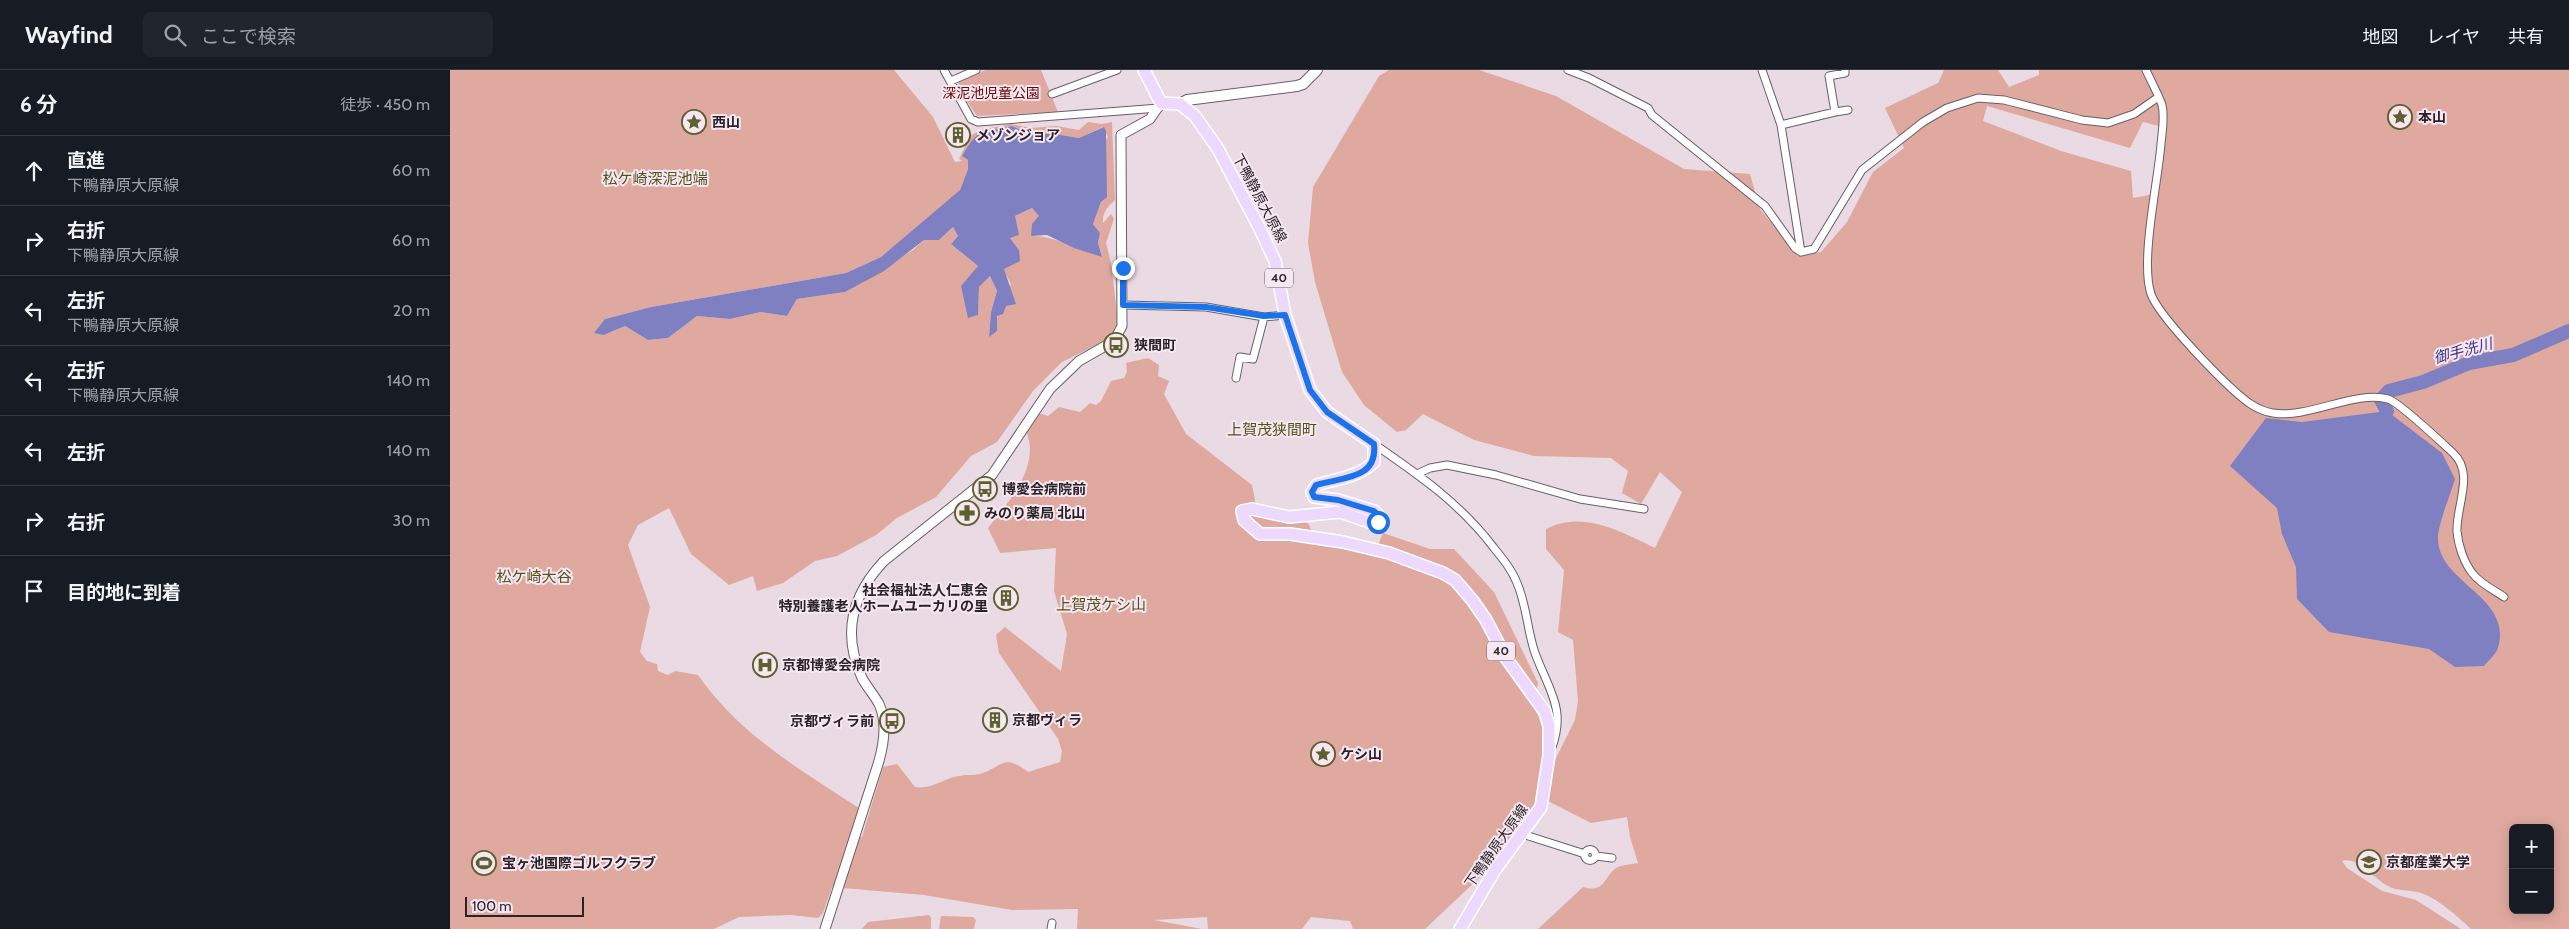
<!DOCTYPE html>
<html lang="ja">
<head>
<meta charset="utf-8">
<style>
  body { margin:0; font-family:Cabin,"Noto Sans JP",sans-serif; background:#20242c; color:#f1f3f6 }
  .controls { position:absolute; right:15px; bottom:15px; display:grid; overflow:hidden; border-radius:8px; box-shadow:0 2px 12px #0003 }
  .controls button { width:45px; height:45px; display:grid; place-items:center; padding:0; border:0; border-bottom:1px solid #363941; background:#171b24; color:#f1f3f6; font:25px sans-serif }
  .scale { position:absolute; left:15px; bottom:12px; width:119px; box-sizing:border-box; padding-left:5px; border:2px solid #292327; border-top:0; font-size:14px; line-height:18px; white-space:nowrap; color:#292327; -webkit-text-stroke:4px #f6e7f2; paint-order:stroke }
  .stop { position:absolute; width:15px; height:15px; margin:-11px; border:4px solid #1a73e8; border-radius:50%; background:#fff }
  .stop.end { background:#1a73e8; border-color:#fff; box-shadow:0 1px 5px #0008 }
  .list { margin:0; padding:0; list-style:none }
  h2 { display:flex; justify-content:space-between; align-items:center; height:65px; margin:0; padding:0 20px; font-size:21px }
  h2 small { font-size:16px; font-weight:400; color:#9ea1a6 }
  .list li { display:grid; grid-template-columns:32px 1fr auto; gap:15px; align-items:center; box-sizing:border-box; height:70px; padding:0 20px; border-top:1px solid #363941 }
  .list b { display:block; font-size:19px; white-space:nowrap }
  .list p { margin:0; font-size:16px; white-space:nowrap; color:#9ea1a6 }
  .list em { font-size:16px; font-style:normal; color:#9ea1a6 }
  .icon { flex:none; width:28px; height:28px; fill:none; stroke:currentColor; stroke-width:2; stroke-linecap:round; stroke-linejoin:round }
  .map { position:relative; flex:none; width:2119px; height:859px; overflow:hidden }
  header { display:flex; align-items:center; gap:30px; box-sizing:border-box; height:70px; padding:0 25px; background:#171b24; border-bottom:1px solid #363941 }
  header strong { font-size:24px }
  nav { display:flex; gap:28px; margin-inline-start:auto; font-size:18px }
  .search { width:350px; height:45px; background:#20242c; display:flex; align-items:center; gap:12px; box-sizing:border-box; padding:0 18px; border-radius:8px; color:#9ea1a6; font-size:19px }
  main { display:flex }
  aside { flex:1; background:#171b24 }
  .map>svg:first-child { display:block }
  .green { fill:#dfa9a0; fill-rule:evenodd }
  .water { fill:#7f80c2 }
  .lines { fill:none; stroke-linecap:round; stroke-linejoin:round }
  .river { stroke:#7f80c2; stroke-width:14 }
  .minor-casing { stroke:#6a5e66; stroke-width:9 }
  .tertiary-casing { stroke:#6a5e66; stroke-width:11 }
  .secondary-casing { stroke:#6a5e66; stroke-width:12 }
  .primary-casing { stroke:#fff; stroke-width:14 }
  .minor { stroke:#fff; stroke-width:7 }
  .tertiary { stroke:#fff; stroke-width:9 }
  .secondary { stroke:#fff; stroke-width:10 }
  .primary { stroke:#eed9fe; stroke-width:11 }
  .route { stroke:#1a73e8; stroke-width:6 }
  .labels { text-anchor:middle; stroke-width:4; stroke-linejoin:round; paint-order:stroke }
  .shield { fill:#f6e7f2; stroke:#665e64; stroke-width:1 }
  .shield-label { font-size:12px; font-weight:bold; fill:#292327 }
  .park-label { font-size:14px; fill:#690902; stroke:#f6e7f2 }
  .poi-label { font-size:14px; font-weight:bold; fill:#292327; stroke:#f6e7f2; text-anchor:start }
  .street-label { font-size:14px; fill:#292327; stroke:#f6e7f2 }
  .neighbourhood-label { font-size:15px; fill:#535419; stroke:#f6e7f2 }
  .water-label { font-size:15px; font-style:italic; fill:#3b3383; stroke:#f6e7f2 }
</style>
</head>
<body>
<header>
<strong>Wayfind</strong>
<div class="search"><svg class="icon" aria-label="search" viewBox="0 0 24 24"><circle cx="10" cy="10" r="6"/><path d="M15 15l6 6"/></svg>ここで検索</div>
<nav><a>地図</a><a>レイヤ</a><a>共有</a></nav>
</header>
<main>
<aside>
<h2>6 分<small>徒歩 · 450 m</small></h2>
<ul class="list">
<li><svg class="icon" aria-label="ahead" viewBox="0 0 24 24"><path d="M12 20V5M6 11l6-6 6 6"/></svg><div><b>直進</b><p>下鴨静原大原線</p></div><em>60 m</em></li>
<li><svg class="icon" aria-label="right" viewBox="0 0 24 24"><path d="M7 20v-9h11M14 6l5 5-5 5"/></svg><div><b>右折</b><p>下鴨静原大原線</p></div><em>60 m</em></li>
<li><svg class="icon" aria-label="left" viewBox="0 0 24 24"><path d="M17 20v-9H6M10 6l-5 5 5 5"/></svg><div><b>左折</b><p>下鴨静原大原線</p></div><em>20 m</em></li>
<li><svg class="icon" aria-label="left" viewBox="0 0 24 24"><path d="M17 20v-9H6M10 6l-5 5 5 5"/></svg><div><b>左折</b><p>下鴨静原大原線</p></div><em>140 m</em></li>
<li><svg class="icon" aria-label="left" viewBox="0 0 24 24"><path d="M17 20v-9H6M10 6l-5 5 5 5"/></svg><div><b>左折</b></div><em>140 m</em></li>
<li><svg class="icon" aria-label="right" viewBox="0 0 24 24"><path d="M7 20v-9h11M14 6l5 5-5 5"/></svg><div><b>右折</b></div><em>30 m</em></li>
<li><svg class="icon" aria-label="arrive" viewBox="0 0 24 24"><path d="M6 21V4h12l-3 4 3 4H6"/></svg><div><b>目的地に到着</b></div></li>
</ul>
</aside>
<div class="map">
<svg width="2119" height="859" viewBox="0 0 2119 859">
  <rect width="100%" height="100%" fill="#e9dae4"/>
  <path class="green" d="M0 0H444L483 47 505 92 512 91 509 89 520 66 530 60 561 54 581 58 606 56 629 60 638 52 652 54 662 52 665 130C658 136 652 143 653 153L661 144 664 149 656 173 661 193 668 253 664 262 655 271 612 292 583 321 547 372 521 386 486 427 447 448 426 465 387 486 365 491 333 513 307 521 303 506 279 515 241 484 219 438 188 455 178 475 200 537 190 582 197 591 207 594 208 601 218 605 225 601 248 605C289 664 350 700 409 738L399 768 412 767 433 697 447 694 465 717C481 720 494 708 509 706 517 704 526 706 533 703 554 695 554 684 578 702L610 692 612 681 608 669 549 583 546 565 555 557 611 601 617 564 604 521 606 478 550 483 538 458C555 436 580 409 580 379 580 373 578 366 576 360L588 343 598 346 609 337 630 342 640 333 646 335 651 331 661 311 674 308 677 302 676 293 698 288 709 295 708 306 719 311 714 324 736 364 802 415 806 435 858 453 867 473 924 485 933 463 980 479H1004L1044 522 1088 613 1083 634 1093 657 1095 676 1083 745 1071 754 1028 809 975 859H903L900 851 861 847 852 859H758L757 847 704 850 752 859H627L628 839 562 840 474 825 382 817 373 843 368 848 341 845 289 847 264 859H0ZM562 56 581 64H605L629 68 653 57 658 67 655 72 651 132 643 154 650 163 648 173 652 187C629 180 604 165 581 166L590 146 582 138 565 146 560 168 569 180 553 199 561 214 539 267 541 242 547 221 540 206 529 217 528 245V196L501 174 508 166 503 157 489 170H474L463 180 395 222 347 229 337 246 311 242 280 249 247 246 218 268 198 270 175 256 154 265 155 249 201 237 396 203 431 187 499 132 510 120 518 99V90L512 86 549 59Z
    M536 0H591L608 42 527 46 507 16 510 10Z
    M939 0H1029L1106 26 1234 99 1300 104 1310 139 1348 186 1371 182 1397 152 1423 102 1454 78 1435 38 1488 13 1494 0H1548L1559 17 1589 5V0H2119V859H2021C2007 846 1992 832 1974 824 1962 819 1947 822 1936 815 1924 808 1907 786 1892 791L1897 798 1932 821 1966 830 2011 859H1088L1133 817C1157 824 1153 805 1168 797 1173 795 1182 794 1188 793L1180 767 1177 747 1141 753 1096 730 1095 710 1125 650 1128 631 1123 570 1108 562 1114 500 1096 479V459C1133 440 1170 461 1205 478L1232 422 1210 402 1191 434 1172 423 1178 401 1161 388 1084 386 1024 370 973 344 956 360 947 362 914 335 892 302 865 212 858 173 863 117 929 6ZM1537 36 1680 78 1693 52 1717 58 1710 112 1699 125 1683 128 1681 101 1611 81 1533 51ZM2063 758H2100V840H2063Z
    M479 845 481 848V859H412L418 852Z
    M491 846 523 847 526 850 524 859H489Z"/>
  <path class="water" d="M562 56 581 64H605L629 68 654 57 656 61 657 127 651 132 643 154 650 163 648 173 652 187 624 178 597 165 581 166 582 154 589 146 582 138 565 146 569 165 560 168 569 180 570 191 554 199 566 234 556 236 553 244 547 246V261L539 267 541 242 547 221 540 206 529 217 528 245 518 248 511 216 528 196 501 174 508 166 503 157 489 170H474L434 201 395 222 347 229 337 246 311 242 280 249 247 246 218 268 198 270 175 256 154 265 144 263 155 249 201 237 396 203 431 187 510 120 518 99V90L512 86C529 57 531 63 562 56Z
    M1937 341 1992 383 2005 409C2001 423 1987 457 1988 469 1989 514 2063 526 2048 578 2046 584 2038 591 2034 596L2005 597 1979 579 1879 562 1847 529 1846 497 1832 464 1827 438 1780 396 1816 348 1852 352Z"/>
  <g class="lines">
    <path class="river" d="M1937 341 1931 330 1939 321 1973 312 2019 293 2063 285 2119 261"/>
    <defs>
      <path id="minor" d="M494 0 521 49 528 52 709 38
        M1118 0 1139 8 1198 38 1202 45 1315 136 1345 178 1351 182
        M1312 0 1331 55 1351 182 1364 179 1412 100 1473 52 1497 38 1528 28 1554 30 1632 50 1658 53 1684 44 1707 28
        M1696 0C1700 9 1710 28 1712 35 1715 47 1712 62 1711 74 1708 112 1690 191 1701 224 1709 247 1777 317 1799 333 1805 337 1815 342 1823 343 1858 349 1905 320 1938 329 1949 332 1991 372 2003 383 2025 403 2006 436 2007 461 2008 475 2014 493 2023 504 2031 514 2044 520 2054 527
        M501 11 526 0
        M602 24 667 0
        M1385 42 1398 40
        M1331 55 1385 42 1379 6 1395 3V0
        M673 235 756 237 814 247 835 245
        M786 308 790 287 803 289 814 247
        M924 374C969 405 1011 434 1044 478 1053 489 1062 500 1067 513 1077 536 1077 560 1085 583 1099 621 1117 639 1101 680
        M967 404 980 398 997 395 1046 405 1130 429 1194 439
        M1072 764 1135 784
        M1134.5 785a5.5 5.5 0 1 1 11 0a5.5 5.5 0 1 1-11 0Z
        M1146 786 1162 788
        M601 859 602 853"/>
      <path id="tertiary" d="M375 859 429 691C434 673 437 651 429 634 424 625 417 617 412 608 392 564 401 526 434 491L542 405 600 319 629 291 664 271 672 256 671 65 700 49 711 33"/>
      <path id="secondary" d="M730 34 737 30 847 16 853 14 867 0"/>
      <path id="primary" d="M694 0 711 33 730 34 745 46 768 79 810 159 825 191 835 245 860 320 877 342 924 374V392C907 408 888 408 867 415L862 422 864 427 888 430 924 441 928 445V452H919L890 442 839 447 802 439 792 441 794 450 810 464H840L893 472 939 483 993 503 1005 510 1023 531 1036 550 1056 588 1095 642 1099 656V685L1091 737 1045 800 1010 859"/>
    </defs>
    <use href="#minor" class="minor-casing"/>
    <use href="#tertiary" class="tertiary-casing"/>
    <use href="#secondary" class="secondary-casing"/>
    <use href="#primary" class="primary-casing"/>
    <use href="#minor" class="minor"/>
    <use href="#tertiary" class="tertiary"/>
    <use href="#secondary" class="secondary"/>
    <use href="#primary" class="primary"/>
  </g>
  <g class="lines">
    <path class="route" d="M673 198V235L756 237 814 246 835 245 860 320 877 342 924 374C928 410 892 407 866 415L862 422 864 427 888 430 924 441 928 445V452"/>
  </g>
  <defs>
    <symbol id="sight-ring" viewBox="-11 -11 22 22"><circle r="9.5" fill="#f6e7f2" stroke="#5e602e" stroke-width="1.5"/><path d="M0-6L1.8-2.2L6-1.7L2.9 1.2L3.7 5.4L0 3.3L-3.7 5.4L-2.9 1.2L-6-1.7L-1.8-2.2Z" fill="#5e602e"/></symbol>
    <symbol id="building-ring" viewBox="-11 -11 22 22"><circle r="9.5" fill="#f6e7f2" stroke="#5e602e" stroke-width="1.5"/><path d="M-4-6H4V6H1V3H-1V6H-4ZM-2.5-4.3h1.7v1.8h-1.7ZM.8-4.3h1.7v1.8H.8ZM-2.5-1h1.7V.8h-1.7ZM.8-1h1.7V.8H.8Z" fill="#5e602e"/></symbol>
    <symbol id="bus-ring" viewBox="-11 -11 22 22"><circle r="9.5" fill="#f6e7f2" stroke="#5e602e" stroke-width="1.5"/><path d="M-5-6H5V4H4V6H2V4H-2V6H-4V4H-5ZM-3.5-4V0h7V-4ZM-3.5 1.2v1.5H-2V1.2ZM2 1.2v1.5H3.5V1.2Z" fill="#5e602e"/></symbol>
    <symbol id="pharmacy-ring" viewBox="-11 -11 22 22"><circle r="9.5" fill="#f6e7f2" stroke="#5e602e" stroke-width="1.5"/><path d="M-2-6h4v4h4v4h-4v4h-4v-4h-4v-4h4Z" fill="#5e602e"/></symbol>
    <symbol id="hospital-ring" viewBox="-11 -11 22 22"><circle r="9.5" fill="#f6e7f2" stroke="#5e602e" stroke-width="1.5"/><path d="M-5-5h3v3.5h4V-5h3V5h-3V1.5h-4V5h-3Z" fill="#5e602e"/></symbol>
    <symbol id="university-ring" viewBox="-11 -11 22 22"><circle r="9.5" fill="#f6e7f2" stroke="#5e602e" stroke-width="1.5"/><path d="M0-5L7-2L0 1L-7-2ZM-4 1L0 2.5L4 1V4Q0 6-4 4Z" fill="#5e602e"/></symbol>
    <symbol id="stadium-ring" viewBox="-11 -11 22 22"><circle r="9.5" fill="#f6e7f2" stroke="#5e602e" stroke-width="1.5"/><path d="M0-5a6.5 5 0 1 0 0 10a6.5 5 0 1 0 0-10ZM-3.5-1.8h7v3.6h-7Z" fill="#5e602e"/></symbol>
  </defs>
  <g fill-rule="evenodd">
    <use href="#sight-ring" x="1936" y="33" width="28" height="28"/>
    <use href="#sight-ring" x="230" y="38" width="28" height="28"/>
    <use href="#building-ring" x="494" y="51" width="28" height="28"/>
    <use href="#bus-ring" x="652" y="261" width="28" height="28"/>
    <use href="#bus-ring" x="521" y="405" width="28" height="28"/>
    <use href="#pharmacy-ring" x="503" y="429" width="28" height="28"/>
    <use href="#building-ring" x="542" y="514" width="28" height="28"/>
    <use href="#hospital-ring" x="301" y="581" width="28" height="28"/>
    <use href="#building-ring" x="531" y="636" width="28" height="28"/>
    <use href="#bus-ring" x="428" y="637" width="28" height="28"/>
    <use href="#sight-ring" x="859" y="670" width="28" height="28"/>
    <use href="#university-ring" x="1905" y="778" width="28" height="28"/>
    <use href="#stadium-ring" x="20" y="779" width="28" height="28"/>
  </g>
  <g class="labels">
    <g class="shield">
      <rect x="815" y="198.5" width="28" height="19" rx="4"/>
      <rect x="1037" y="571.5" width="28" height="19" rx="4"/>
    </g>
    <g class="shield-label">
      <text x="829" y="212">40</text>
      <text x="1051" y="585">40</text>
    </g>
    <g class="park-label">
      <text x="541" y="28">深泥池児童公園</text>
    </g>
    <g class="poi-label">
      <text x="1968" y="52">本山</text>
      <text x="262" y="57">西山</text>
      <text x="526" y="70">メゾンジョア</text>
      <text x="684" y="280">狭間町</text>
      <text x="552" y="424">博愛会病院前</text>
      <text x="534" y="448">みのり薬局 北山</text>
      <text x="538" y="525" text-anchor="end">社会福祉法人仁恵会<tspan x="538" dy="16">特別養護老人ホームユーカリの里</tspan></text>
      <text x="332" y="600">京都博愛会病院</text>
      <text x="562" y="655">京都ヴィラ</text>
      <text x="424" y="656" text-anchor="end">京都ヴィラ前</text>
      <text x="890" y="689">ケシ山</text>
      <text x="1936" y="797">京都産業大学</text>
      <text x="52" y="798">宝ヶ池国際ゴルフクラブ</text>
    </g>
    <g class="street-label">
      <text transform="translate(810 128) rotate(62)" y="5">下鴨静原大原線</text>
      <text transform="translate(1046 776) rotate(-55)" y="5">下鴨静原大原線</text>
    </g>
    <g class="neighbourhood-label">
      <text x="205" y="114">松ケ崎深泥池端</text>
      <text x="822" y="365">上賀茂狭間町</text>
      <text x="84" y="512">松ケ崎大谷</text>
      <text x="651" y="540">上賀茂ケシ山</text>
    </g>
    <g class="water-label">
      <text transform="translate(2013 281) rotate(-15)" y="5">御手洗川</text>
    </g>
  </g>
</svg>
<div class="controls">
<button>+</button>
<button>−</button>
</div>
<div class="scale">100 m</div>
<div class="stop" style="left:928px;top:452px"></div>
<div class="stop end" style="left:673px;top:198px"></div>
</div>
</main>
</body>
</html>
